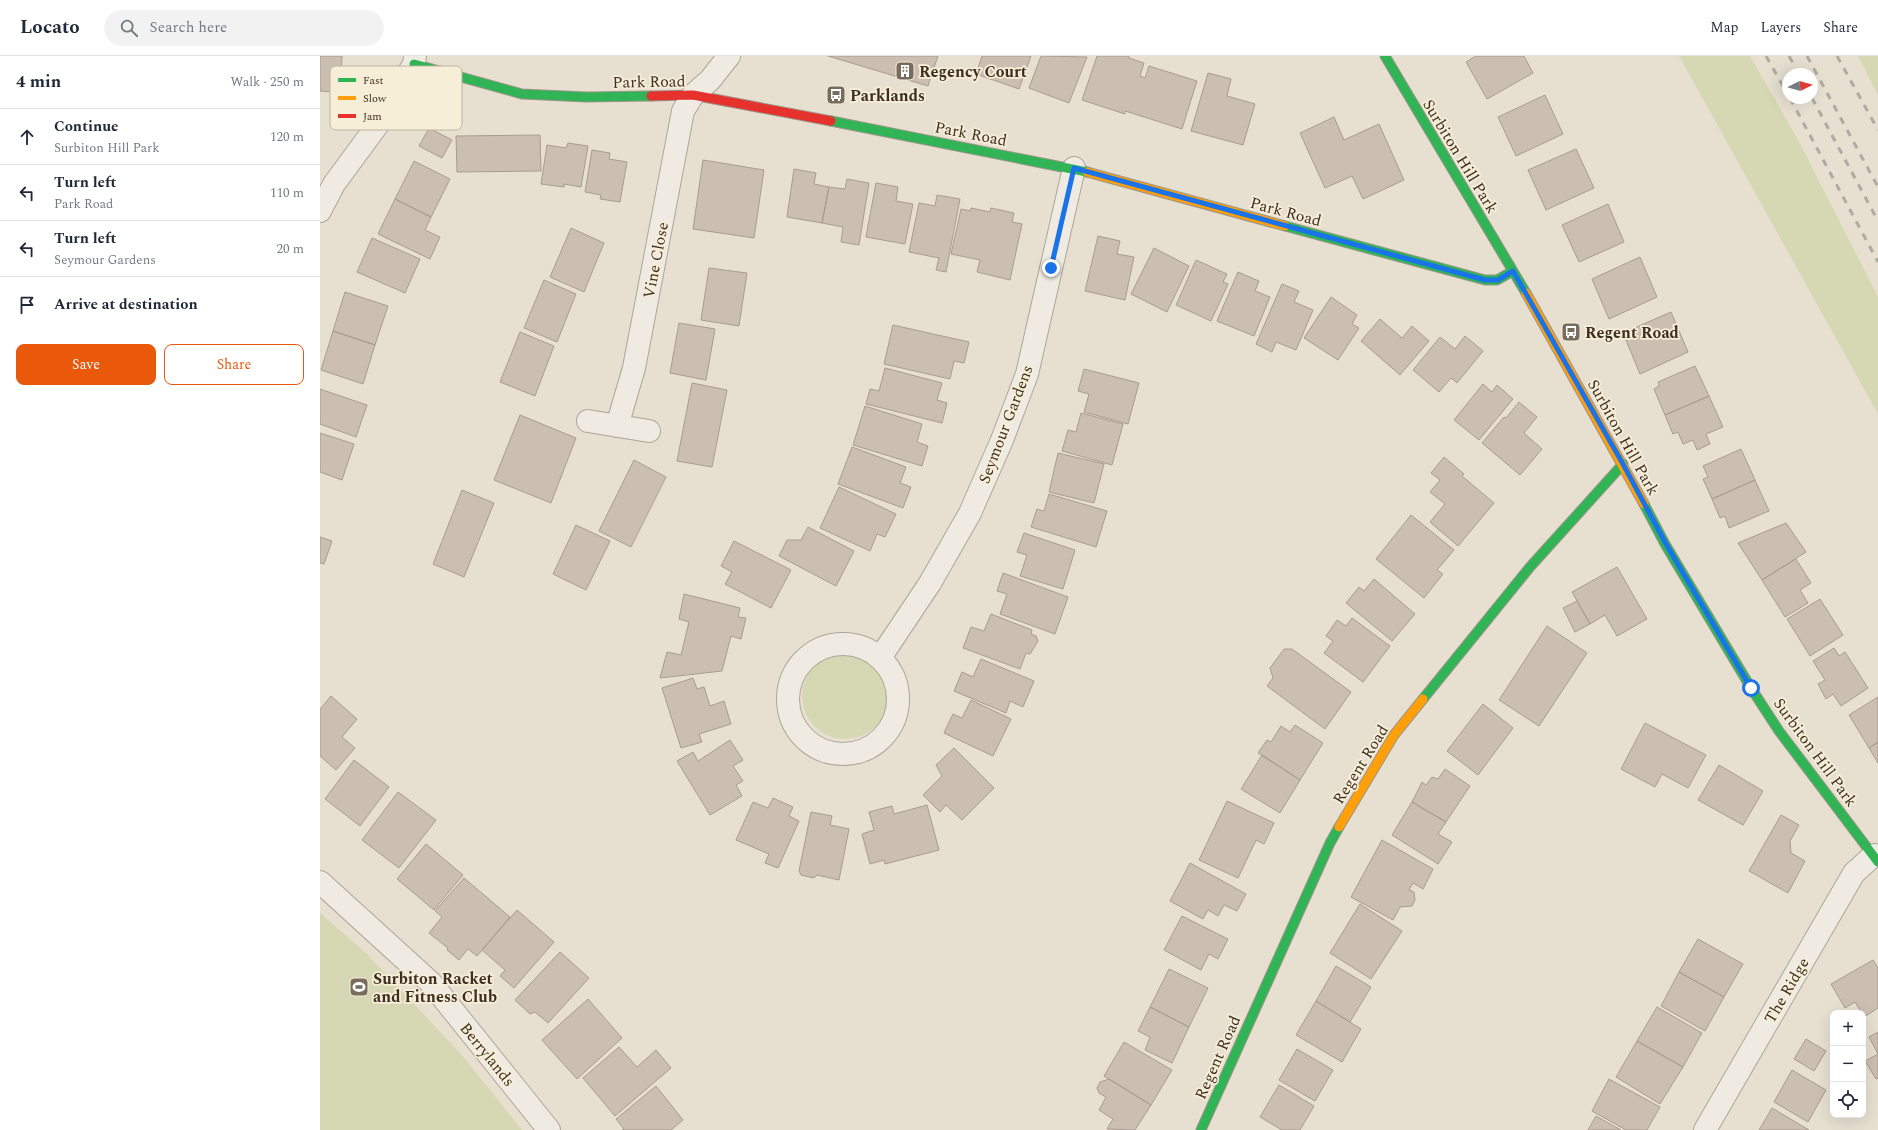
<!DOCTYPE html>
<html lang="en">
<head>
<meta charset="utf-8">
<style>
  body { margin:0; font-family:Spectral,serif; background:#f2f2f3; color:#1f2937 }
  .controls { position:absolute; right:12px; bottom:12px; display:grid; overflow:hidden; border-radius:8px; box-shadow:0 4px 16px #0002 }
  .controls button { width:36px; height:36px; display:grid; place-items:center; padding:0; border:0; border-bottom:1px solid #e0e1e3; background:#fff; color:#1f2937; font:20px sans-serif }
  .compass { position:absolute; left:1462px; top:12px; width:36px; height:36px; border-radius:50%; background:#fff; box-shadow:0 4px 16px #0002; rotate:84deg }
  .stop { position:absolute; width:12px; height:12px; margin:-9px; border:3px solid #1a73e8; border-radius:50%; background:#fff }
  .stop.end { background:#1a73e8; border-color:#fff; box-shadow:0 1px 4px #0008 }
  .list { margin:0; padding:0; list-style:none }
  h2 { display:flex; justify-content:space-between; align-items:center; height:52px; margin:0; padding:0 16px; font-size:17px }
  h2 small { font-size:13px; font-weight:400; color:#747a83 }
  .list li { display:grid; grid-template-columns:26px 1fr auto; gap:12px; align-items:center; box-sizing:border-box; height:56px; padding:0 16px; border-top:1px solid #e0e1e3 }
  .list b { display:block; font-size:15px; white-space:nowrap }
  .list p { margin:0; font-size:13px; white-space:nowrap; color:#747a83 }
  .list em { font-size:13px; font-style:normal; color:#747a83 }
  .actions { display:flex; gap:8px; padding:12px 16px }
  .actions a { flex:1; padding:9px 0; border:1px solid #ea580c; border-radius:8px; text-align:center; font-size:14px; color:#ea580c }
  .actions .main { background:#ea580c; color:#fff }
  .icon { flex:none; width:22px; height:22px; fill:none; stroke:currentColor; stroke-width:2; stroke-linecap:round; stroke-linejoin:round }
  .map { position:relative; flex:none; width:1558px; height:1074px; overflow:hidden }
  header { display:flex; align-items:center; gap:24px; box-sizing:border-box; height:56px; padding:0 20px; background:#fff; border-bottom:1px solid #e0e1e3 }
  header strong { font-size:19px }
  nav { display:flex; gap:22px; margin-inline-start:auto; font-size:14px }
  .search { width:280px; height:36px; background:#f2f2f3; display:flex; align-items:center; gap:10px; box-sizing:border-box; padding:0 14px; border-radius:22px; color:#747a83; font-size:15px }
  main { display:flex }
  aside { flex:1; background:#fff }
  .map>svg:first-child { display:block }
  .green { fill:#d6d7b3 }
  .building { fill:#cbbfb2; stroke:#a89c90 }
  .lines { fill:none; stroke-linecap:round; stroke-linejoin:round }
  .street-casing { stroke:#ada599; stroke-width:24 }
  .fast-casing { stroke:#9c958a; stroke-width:11 }
  .slow-casing { stroke:#9c958a; stroke-width:11 }
  .jam-casing { stroke:#9c958a; stroke-width:11 }
  .street { stroke:#efebe3; stroke-width:22 }
  .fast { stroke:#30b455; stroke-width:9 }
  .slow { stroke:#ff9f0a; stroke-width:9 }
  .jam { stroke:#e5322d; stroke-width:9 }
  .rail { stroke:#afaaa2; stroke-width:3; stroke-dasharray:7 7; stroke-linecap:butt }
  .route { stroke:#1a73e8; stroke-width:5 }
  .labels { text-anchor:middle; stroke-width:3.5; stroke-linejoin:round; paint-order:stroke }
  .poi-label { font-size:16px; font-weight:bold; fill:#3d2e20; stroke:#f7eed8; text-anchor:start }
  .street-label { font-size:16px; fill:#3d2e20; stroke:#f7eed8 }
  .key { fill:#f7eed8; stroke:#bfb4a1; stroke-width:1 }
  .key-label { font-size:11px; fill:#3d2e20 }
</style>
</head>
<body>
<header>
<strong>Locato</strong>
<div class="search"><svg class="icon" aria-label="search" viewBox="0 0 24 24"><circle cx="10" cy="10" r="6"/><path d="M15 15l6 6"/></svg>Search here</div>
<nav><a>Map</a><a>Layers</a><a>Share</a></nav>
</header>
<main>
<aside>
<h2>4 min<small>Walk · 250 m</small></h2>
<ul class="list">
<li><svg class="icon" aria-label="ahead" viewBox="0 0 24 24"><path d="M12 20V5M6 11l6-6 6 6"/></svg><div><b>Continue</b><p>Surbiton Hill Park</p></div><em>120 m</em></li>
<li><svg class="icon" aria-label="left" viewBox="0 0 24 24"><path d="M17 20v-9H6M10 6l-5 5 5 5"/></svg><div><b>Turn left</b><p>Park Road</p></div><em>110 m</em></li>
<li><svg class="icon" aria-label="left" viewBox="0 0 24 24"><path d="M17 20v-9H6M10 6l-5 5 5 5"/></svg><div><b>Turn left</b><p>Seymour Gardens</p></div><em>20 m</em></li>
<li><svg class="icon" aria-label="arrive" viewBox="0 0 24 24"><path d="M6 21V4h12l-3 4 3 4H6"/></svg><div><b>Arrive at destination</b></div></li>
</ul>
<div class="actions"><a class="main">Save</a><a>Share</a></div>
</aside>
<div class="map">
<svg width="1558" height="1074" viewBox="0 0 1558 1074">
  <rect width="100%" height="100%" fill="#e7e0d1"/>
  <path class="green" d="M1359 0H1430L1476 80 1558 241V358Z
    M1538 0H1558V39Z
    M482 640a43 43 0 1 1 86 0a43 43 0 1 1-86 0Z
    M0 857 46 897 111 966 141 998 202 1074H0Z"/>
  <path class="building" d="M0 0H22L21 26H15V36L0 35Z
    M508 0H618L608 30Z
    M662 0H711L699 33 656 18Z
    M721 0 767 1 749 47 709 32Z
    M777 0H809V2L824 7 820 20 825 22 829 10 877 25 862 73 805 55V58L762 44Z
    M1156 0H1204L1213 17 1167 43 1146 6Z
    M888 17 911 23 907 40 935 48 923 89 871 75Z
    M1225 39 1243 78 1196 100 1178 61Z
    M1014 61 1024 84 1059 68 1084 124 1043 143 1032 120 1005 132 980 77Z
    M109 72 132 84 122 102 99 90Z
    M220 79 221 115 137 116 136 80Z
    M248 87 268 90 261 131 244 128V131L221 128 227 89 246 92Z
    M1256 93 1274 132 1226 154 1208 114Z
    M272 94 290 97 289 103 307 106 300 146 280 143 281 139 265 136Z
    M383 104 444 114 434 182 373 173Z
    M94 105 130 123 111 161 75 143Z
    M474 113 496 117 494 128 509 131 502 167 467 161Z
    M527 123 549 127 539 189 521 186 523 171 502 167 509 131 525 133Z
    M556 127 578 131 576 145 593 148 585 188 546 181Z
    M617 139 640 143 626 216 616 214 619 202 589 196 599 147 615 150Z
    M75 143 111 161 105 174 120 181 110 203 58 178Z
    M1288 148 1304 186 1259 206 1242 169Z
    M651 152 670 156 671 152 694 157 692 166 702 168 690 224 657 216 660 204 631 198 641 153 650 155Z
    M251 172 284 187 264 236 230 221Z
    M778 180 800 185 797 198 814 201 805 244 765 235Z
    M52 182 100 203 85 237 37 216Z
    M834 192 869 210 847 256 811 238Z
    M1320 201 1337 241 1289 263 1272 223Z
    M876 204 907 218 903 226 908 228 891 265 856 249Z
    M389 212 427 217 419 270 381 264Z
    M918 216 939 225 935 235 950 241 934 280 897 265Z
    M224 224 256 238 237 286 204 272Z
    M962 228 979 235 974 246 993 254 976 294 956 286 952 296 936 288Z
    M25 236 68 250 55 289 13 275Z
    M1011 241 1037 259 1032 268 1039 272 1018 304 984 282Z
    M1351 256 1368 296 1320 318 1303 277Z
    M1060 263 1082 282 1092 270 1109 285 1080 319 1041 285Z
    M359 267 395 273 386 324 350 317Z
    M573 269 649 286 644 307 634 305 630 323 564 308Z
    M13 275 55 289 43 328 1 314Z
    M200 276 234 290 215 340 180 326Z
    M1145 280 1163 295 1137 327 1131 322 1119 336 1093 314 1120 281 1135 293Z
    M1375 310 1389 340 1345 359 1334 333 1339 330 1338 326Z
    M565 312 622 327 617 344 627 347 622 367 546 348 550 333 559 335Z
    M764 313 819 327 808 368 764 356 769 338 758 335Z
    M372 327 407 334 392 411 357 405Z
    M1163 328 1172 336 1177 329 1193 343 1159 384 1134 364Z
    M0 333 47 349 36 381 0 368Z
    M1389 340 1403 371 1386 378 1390 388 1377 394 1373 384 1363 388 1358 376 1353 378 1345 359Z
    M1199 346 1217 361 1204 377 1222 393 1200 419 1162 387 1184 361 1186 362Z
    M545 350 602 368 597 386 608 390 602 410 533 389Z
    M761 357 803 368 792 409 742 395 748 374 756 376Z
    M200 359 256 382 231 447 174 424Z
    M0 377 34 388 22 424 0 416Z
    M532 391 586 411 580 427 591 431 583 452 518 428Z
    M1421 393 1435 424 1392 443 1383 423 1388 421 1383 410Z
    M738 397 784 408 774 447 729 436Z
    M1124 401 1144 418 1142 420 1174 447 1138 490 1110 466 1125 448 1110 436 1120 424 1111 417Z
    M314 404 346 421 311 491 279 475Z
    M1435 424 1449 455 1409 472 1405 460 1400 462 1392 443Z
    M519 431 576 458 565 481 557 478 550 495 500 472Z
    M142 434 174 447 144 521 113 508Z
    M729 438 787 455 776 491 711 471 717 453 724 455Z
    M1091 459 1134 494 1117 514 1123 518 1104 542 1056 503Z
    M1466 467 1486 496 1442 524 1418 487Z
    M256 469 290 485 266 534 233 518Z
    M488 471 534 495 516 530 459 500 467 484H481Z
    M704 477 755 494 743 533 700 520 707 499 697 496Z
    M0 481 12 485 4 508 0 507Z
    M414 485 471 514 451 552 405 528 412 516 401 510Z
    M1476 503 1491 527 1480 534 1488 547 1465 561 1442 524Z
    M1297 511 1327 563 1297 580 1285 559 1270 568 1252 536Z
    M683 517 748 541 735 578 680 558 687 538 677 535Z
    M1054 523 1095 558 1072 585 1026 547 1039 531 1044 535Z
    M364 538 420 552 418 561 426 562 421 583 411 580 402 615 340 622 347 596 361 599 369 566 359 563Z
    M1500 543 1523 579 1490 600 1467 563Z
    M1257 545 1270 568 1255 576 1243 552Z
    M671 558 712 574 711 578 716 580 718 585 710 598 706 597 700 613 643 592 651 571 664 575Z
    M1032 562 1070 590 1043 626 1004 597 1013 585 1006 580 1017 564 1026 570Z
    M1227 570 1267 597 1219 670 1179 644Z
    M1514 592 1519 600 1525 596 1548 632 1521 650 1513 638 1506 643 1498 628 1505 624 1493 605Z
    M964 593H972L1031 636 1005 673 947 630 953 622 950 612Z
    M661 603 714 625 703 651 690 645 686 657 634 635 642 616 653 621Z
    M373 622 377 633 384 631 390 650 404 645 411 668 379 678 382 686 361 692 342 632Z
    M11 640 37 663 22 681 35 692 16 714 0 700V653Z
    M1558 641V686L1549 692 1529 659Z
    M651 644 691 663 673 700 624 677 633 658 642 662Z
    M1163 648 1193 672 1158 719 1127 695Z
    M1325 667 1386 699 1368 732 1342 718 1335 731 1301 713Z
    M975 669 1003 687 980 724 938 697 947 684 951 686 961 670 970 676Z
    M410 684 423 704 413 710 423 725 416 729 422 740 390 759 357 705 373 696 378 705Z
    M1558 686V707L1549 692Z
    M634 692 674 732 642 764 626 749 620 756 603 739 622 720 616 709Z
    M942 699 980 724 960 757 921 733Z
    M34 704 69 731 40 770 5 743Z
    M1399 709 1443 735 1423 769 1378 744Z
    M1125 713 1150 730 1126 766 1092 746 1102 726 1106 729 1112 721 1118 723Z
    M78 736 116 764 79 812 42 784Z
    M453 742 473 751 469 760 479 765 458 812 445 807 449 798 416 784 433 746 448 752Z
    M907 745 954 767 944 788 936 784 918 822 879 804Z
    M1092 746 1126 766 1118 778 1132 786 1118 808 1072 779Z
    M607 749 619 794 565 808 564 804 550 808 542 778 554 774 549 756 572 750 574 758Z
    M491 756 512 760 510 769 529 773 519 824 497 819 494 822 481 819 479 815Z
    M1461 759 1479 769 1470 785 1471 797 1485 805 1468 837 1429 815Z
    M1062 784 1113 813 1103 833 1093 827 1089 834 1094 836 1095 844 1092 850 1080 851 1073 864 1031 841Z
    M106 788 143 819 114 854 77 823Z
    M870 807 926 838 917 855 904 849 898 860 888 854 883 863 850 845Z
    M144 822 190 861 157 900 148 893 139 904 127 894 128 892 109 877 122 861 115 855Z
    M1040 848 1082 875 1051 923 1010 897Z
    M197 854 234 886 194 932 180 920 185 914 162 894Z
    M862 860 908 883 898 903 889 898 881 914 844 894Z
    M1378 883 1423 908 1404 941 1359 916Z
    M240 896 269 922 228 967 215 956 210 958 195 944Z
    M1553 904 1558 912V952L1544 961 1535 946 1525 952 1511 928Z
    M1016 910 1051 931 1030 966 996 945Z
    M849 913 888 932 869 971 830 951Z
    M1359 916 1404 941 1385 975 1341 950Z
    M268 943 302 982 257 1023 222 984Z
    M996 945 1041 973 1022 1006 976 979Z
    M830 951 869 971 852 1007 825 994 830 981 818 975Z
    M1337 951 1382 977 1363 1011 1317 985Z
    M1558 976V998L1549 981Z
    M1486 983 1506 995 1494 1015 1474 1003Z
    M1317 985 1363 1011 1340 1048 1296 1021Z
    M804 986 852 1014 831 1049 784 1020Z
    M299 991 317 1011 336 994 351 1012 295 1060 263 1022Z
    M977 993 1013 1014 995 1045 959 1024Z
    M1558 998V1022L1556 1023 1545 1005Z
    M1472 1014 1506 1034 1488 1066 1454 1046Z
    M789 1023 831 1049 815 1074 787 1073 793 1063 779 1054 786 1041 779 1037 777 1032 780 1026Z
    M1289 1023 1340 1051 1327 1074H1306L1272 1055Z
    M959 1029 994 1050 980 1074H962L940 1061Z
    M336 1030 363 1064 351 1074H302L304 1073 296 1063Z
    M1452 1052 1489 1074H1439Z
    M1276 1060 1301 1074H1268Z"/>
  <g class="lines">
    <defs>
      <path id="street" d="M0 155 14 128 56 71 94 8 95 0
        M268 365 329 375
        M297 370 314 312 363 55 373 39 390 24 409 0
        M468 643a55 55 0 1 1 110 0a55 55 0 1 1-110 0Z
        M560 602 610 527 650 457 682 384 707 318 754 112
        M0 826 111 927 229 1074
        M1385 1074 1534 817 1554 799"/>
      <path id="fast" d="M1065 0 1206 237
        M94 8 202 38 266 41 331 40
        M511 65 767 116
        M965 170 1165 224H1177L1193 215
        M1324 448 1345 488 1431 632 1459 675 1558 806
        M1103 643 1210 511 1303 408
        M881 1074 1010 787 1019 771"/>
      <path id="slow" d="M767 116 965 170
        M1206 237 1324 448
        M1019 771 1074 679 1103 643"/>
      <path id="jam" d="M331 40 373 39 511 65"/>
    </defs>
    <use href="#street" class="street-casing"/>
    <use href="#fast" class="fast-casing"/>
    <use href="#slow" class="slow-casing"/>
    <use href="#jam" class="jam-casing"/>
    <use href="#street" class="street"/>
    <use href="#fast" class="fast"/>
    <use href="#slow" class="slow"/>
    <use href="#jam" class="jam"/>
    <path class="rail" d="M1446 0 1468 39
      M1469 0 1479 18
      M1487 0 1558 131
      M1517 0 1558 74
      M1470 42 1558 206
      M1492 42 1558 165"/>
  </g>
  <g class="lines">
    <path class="route" d="M731 212 754 112 1165 224H1178L1193 215 1303 408 1346 488 1431 632"/>
  </g>
  <defs>
    <symbol id="building-square" viewBox="-11 -11 22 22"><rect x="-9" y="-9" width="18" height="18" rx="4" fill="#786c5e" stroke="#f7eed8"/><path d="M-4-6H4V6H1V3H-1V6H-4ZM-2.5-4.3h1.7v1.8h-1.7ZM.8-4.3h1.7v1.8H.8ZM-2.5-1h1.7V.8h-1.7ZM.8-1h1.7V.8H.8Z" fill="#fff"/></symbol>
    <symbol id="bus-square" viewBox="-11 -11 22 22"><rect x="-9" y="-9" width="18" height="18" rx="4" fill="#786c5e" stroke="#f7eed8"/><path d="M-5-6H5V4H4V6H2V4H-2V6H-4V4H-5ZM-3.5-4V0h7V-4ZM-3.5 1.2v1.5H-2V1.2ZM2 1.2v1.5H3.5V1.2Z" fill="#fff"/></symbol>
    <symbol id="stadium-square" viewBox="-11 -11 22 22"><rect x="-9" y="-9" width="18" height="18" rx="4" fill="#786c5e" stroke="#f7eed8"/><path d="M0-5a6.5 5 0 1 0 0 10a6.5 5 0 1 0 0-10ZM-3.5-1.8h7v3.6h-7Z" fill="#fff"/></symbol>
  </defs>
  <g fill-rule="evenodd">
    <use href="#building-square" x="574" y="4" width="22" height="22"/>
    <use href="#bus-square" x="505" y="28" width="22" height="22"/>
    <use href="#bus-square" x="1240" y="265" width="22" height="22"/>
    <use href="#stadium-square" x="28" y="920" width="22" height="22"/>
  </g>
  <g class="labels">
    <g class="poi-label">
      <text x="599" y="21">Regency Court</text>
      <text x="530" y="45">Parklands</text>
      <text x="1265" y="282">Regent Road</text>
      <text x="53" y="928">Surbiton Racket<tspan x="53" dy="18">and Fitness Club</tspan></text>
    </g>
    <g class="street-label">
      <text transform="translate(329 25) rotate(-1)" y="6">Park Road</text>
      <text transform="translate(651 77) rotate(11)" y="6">Park Road</text>
      <text transform="translate(1141 100) rotate(59)" y="6">Surbiton Hill Park</text>
      <text transform="translate(966 155) rotate(15)" y="6">Park Road</text>
      <text transform="translate(335 204) rotate(-79)" y="6">Vine Close</text>
      <text transform="translate(685 368) rotate(-69)" y="6">Seymour Gardens</text>
      <text transform="translate(1304 381) rotate(61)" y="6">Surbiton Hill Park</text>
      <text transform="translate(1496 696) rotate(54)" y="6">Surbiton Hill Park</text>
      <text transform="translate(1040 708) rotate(-58)" y="6">Regent Road</text>
      <text transform="translate(1466 934) rotate(-60)" y="6">The Ridge</text>
      <text transform="translate(168 998) rotate(51)" y="6">Berrylands</text>
      <text transform="translate(897 1001) rotate(-66)" y="6">Regent Road</text>
    </g>
  </g>
  <rect x="10" y="10" width="132" height="64" rx="6" class="key"/>
  <rect x="18" y="22" width="18" height="4" fill="#30b455"/>
  <rect x="18" y="40" width="18" height="4" fill="#ff9f0a"/>
  <rect x="18" y="58" width="18" height="4" fill="#e5322d"/>
  <g class="key-label">
    <text x="43" y="28">Fast</text>
    <text x="43" y="46">Slow</text>
    <text x="43" y="64">Jam</text>
  </g>
</svg>
<div class="controls">
<button>+</button>
<button>−</button>
<button><svg class="icon" aria-label="locate" viewBox="0 0 24 24"><circle cx="12" cy="12" r="6"/><path d="M12 2v4M12 18v4M2 12h4M18 12h4"/></svg></button>
</div>
<svg class="compass" viewBox="-18 -18 36 36"><path d="M0-13l5 13h-10z" fill="#e53935"/><path d="M0 13l5-13h-10z" fill="#747a83"/></svg>
<div class="stop" style="left:1431px;top:632px"></div>
<div class="stop end" style="left:731px;top:212px"></div>
</div>
</main>
</body>
</html>
